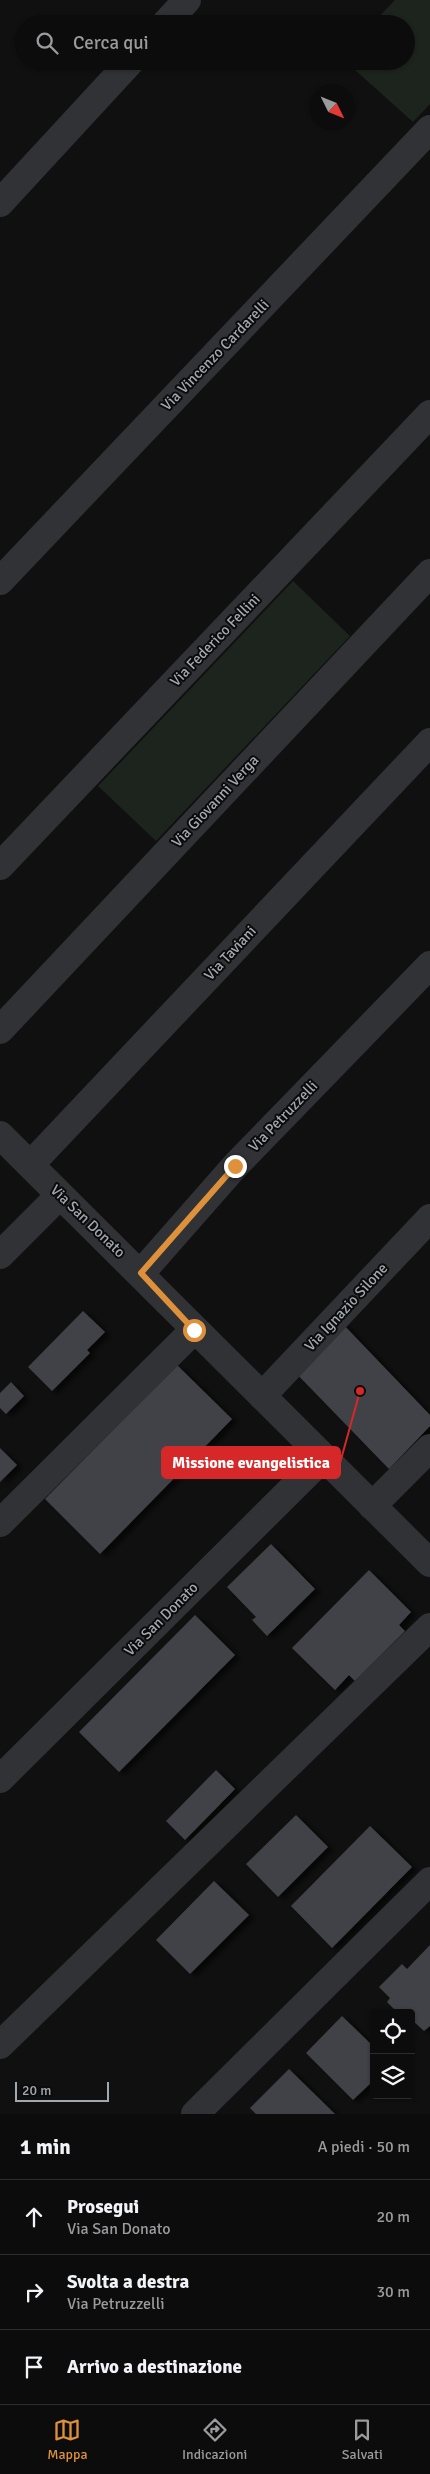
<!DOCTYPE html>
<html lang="it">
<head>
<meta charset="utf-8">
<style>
  body { margin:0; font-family:Signika,sans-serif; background:#1a1a1b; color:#f1f3f6 }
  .controls { position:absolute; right:15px; bottom:15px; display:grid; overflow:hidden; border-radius:5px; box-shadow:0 1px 4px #0004 }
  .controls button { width:45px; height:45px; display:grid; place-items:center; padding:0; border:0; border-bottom:1px solid #2c2c2e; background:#0c0c0d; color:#f1f3f6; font:25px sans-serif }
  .compass { position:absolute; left:310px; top:85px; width:45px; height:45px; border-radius:50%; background:#0c0c0d; box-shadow:0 1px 4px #0004; rotate:133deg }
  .scale { position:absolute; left:15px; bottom:12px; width:94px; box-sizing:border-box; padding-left:5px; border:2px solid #a2a8b0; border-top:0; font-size:14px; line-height:18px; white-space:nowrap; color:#a2a8b0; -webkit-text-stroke:4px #0b0b0c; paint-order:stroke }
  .stop { position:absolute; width:15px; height:15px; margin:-11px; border:4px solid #de913a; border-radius:50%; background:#fff }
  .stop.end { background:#de913a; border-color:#fff; box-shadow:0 1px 5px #0008 }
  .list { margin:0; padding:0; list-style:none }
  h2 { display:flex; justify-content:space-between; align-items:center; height:65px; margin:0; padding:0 20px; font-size:21px }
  h2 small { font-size:16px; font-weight:400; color:#9a9b9d }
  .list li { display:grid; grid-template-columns:32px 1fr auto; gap:15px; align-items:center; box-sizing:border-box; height:75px; padding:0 20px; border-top:1px solid #2c2c2e }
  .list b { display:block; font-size:19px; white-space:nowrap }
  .list p { margin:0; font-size:16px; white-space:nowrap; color:#9a9b9d }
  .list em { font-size:16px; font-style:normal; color:#9a9b9d }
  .icon { flex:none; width:28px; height:28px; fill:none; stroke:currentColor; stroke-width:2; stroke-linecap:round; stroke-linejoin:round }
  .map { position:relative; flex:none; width:430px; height:2114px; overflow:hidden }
  .search { position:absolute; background:#0c0c0d; box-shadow:0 1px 4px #0004; left:15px; right:15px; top:15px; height:55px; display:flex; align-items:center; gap:12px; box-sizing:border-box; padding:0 18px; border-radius:28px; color:#9a9b9d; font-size:19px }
  .sheet { height:290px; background:#0c0c0d }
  nav { display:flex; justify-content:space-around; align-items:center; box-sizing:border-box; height:70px; border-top:1px solid #2c2c2e; background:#0c0c0d; font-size:14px; color:#9a9b9d }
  nav a { display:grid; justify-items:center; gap:2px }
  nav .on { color:#de913a }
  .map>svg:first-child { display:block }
  .green { fill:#1d231d }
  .building { fill:#414346; filter:url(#shadow) }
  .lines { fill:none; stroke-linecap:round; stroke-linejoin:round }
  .minor { stroke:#313235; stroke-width:28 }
  .route { stroke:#de913a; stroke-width:6 }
  .labels { text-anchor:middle; stroke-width:4; stroke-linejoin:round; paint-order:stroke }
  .street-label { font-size:15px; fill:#a2a8b0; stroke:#0b0b0c }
  .leader { fill:none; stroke:#d62828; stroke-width:2 }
  .callout-dot { fill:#d62828; stroke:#0b0b0c; stroke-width:2 }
  .callout { fill:#d62828; stroke:#d62828; stroke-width:2 }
  .callout-label { font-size:16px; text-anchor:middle; font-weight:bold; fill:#fff }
</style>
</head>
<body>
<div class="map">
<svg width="430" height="2114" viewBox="0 0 430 2114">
  <defs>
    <filter id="shadow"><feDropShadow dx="5.5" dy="3" stdDeviation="2.5" flood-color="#0009"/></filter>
  </defs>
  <rect width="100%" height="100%" fill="#101011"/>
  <path class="green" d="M395 0H430V104L413 122 345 61H406V24H372Z
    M293 581 350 636 156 841 98 786Z"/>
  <path class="building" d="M83 1311 105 1332 87 1350 90 1353 52 1391 28 1367Z
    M339 1320 430 1415V1426L389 1469 290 1367Z
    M177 1365 232 1419 100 1554 45 1499Z
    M11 1382 24 1396 6 1414 0 1408V1393Z
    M0 1448 17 1465 0 1482Z
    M271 1544 315 1589 267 1636 252 1620 256 1617 227 1587Z
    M369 1570 411 1612 399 1625 405 1631 355 1681 349 1675 335 1690 292 1648Z
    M195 1615 235 1655 119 1772 79 1732Z
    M216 1770 235 1789 185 1840 166 1821Z
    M296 1815 328 1847 278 1897 246 1864Z
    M370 1826 412 1867 332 1948 291 1906Z
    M214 1881 249 1915 190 1974 156 1940Z
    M430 1945V2026L424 2031 411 2019V2013H398L387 2002 390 1998 379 1987 402 1964 407 1969Z
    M342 2016 374 2047V2080L353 2100 306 2053Z
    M289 2069 335 2114H256L250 2108Z"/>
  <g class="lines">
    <path class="minor" d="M165 24 187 0
      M0 203 131 61
      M0 581 430 129
      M0 866 430 414
      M0 1030 430 573
      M0 1135 430 1563
      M31 1164 430 742
      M0 1255 60 1195
      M141 1273 235 1166 430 965
      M262 1396 430 1218
      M372 1506 430 1448
      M0 1523 194 1330
      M0 1779 323 1458
      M0 2045 430 1627
      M195 2114 430 1881"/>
  </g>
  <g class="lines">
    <path class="route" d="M194 1330 141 1273 235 1166"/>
  </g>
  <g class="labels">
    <g class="street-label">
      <text transform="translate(215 355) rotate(-46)" y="5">Via Vincenzo Cardarelli</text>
      <text transform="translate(215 640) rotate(-46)" y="5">Via Federico Fellini</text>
      <text transform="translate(215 801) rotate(-47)" y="5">Via Giovanni Verga</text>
      <text transform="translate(230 953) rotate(-47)" y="5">Via Taviani</text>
      <text transform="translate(283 1116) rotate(-46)" y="5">Via Petruzzelli</text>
      <text transform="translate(88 1221) rotate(44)" y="5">Via San Donato</text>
      <text transform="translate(346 1307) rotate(-47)" y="5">Via Ignazio Silone</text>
      <text transform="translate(161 1619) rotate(-45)" y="5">Via San Donato</text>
    </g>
  </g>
  <path class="leader" d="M360 1391L340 1463"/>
  <circle class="callout-dot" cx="360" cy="1391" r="5"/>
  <rect class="callout" x="162" y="1447" width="178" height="31" rx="5"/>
  <g class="callout-label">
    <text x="251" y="1468">Missione evangelistica</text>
  </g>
</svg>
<div class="controls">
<button><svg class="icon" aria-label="locate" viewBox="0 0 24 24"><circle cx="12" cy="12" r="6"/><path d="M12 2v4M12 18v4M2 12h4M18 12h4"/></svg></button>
<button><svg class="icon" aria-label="layers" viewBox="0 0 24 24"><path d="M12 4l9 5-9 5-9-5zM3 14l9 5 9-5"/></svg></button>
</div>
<svg class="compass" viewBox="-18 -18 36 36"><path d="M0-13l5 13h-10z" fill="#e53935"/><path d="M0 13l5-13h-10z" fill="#9a9b9d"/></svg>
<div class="scale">20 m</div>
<div class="stop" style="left:194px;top:1330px"></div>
<div class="stop end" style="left:235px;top:1166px"></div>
<div class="search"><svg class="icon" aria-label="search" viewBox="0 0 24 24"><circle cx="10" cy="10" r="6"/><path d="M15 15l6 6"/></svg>Cerca qui</div>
</div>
<section class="sheet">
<h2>1 min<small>A piedi · 50 m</small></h2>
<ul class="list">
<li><svg class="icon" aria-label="ahead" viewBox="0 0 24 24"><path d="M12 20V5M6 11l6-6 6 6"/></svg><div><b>Prosegui</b><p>Via San Donato</p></div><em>20 m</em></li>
<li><svg class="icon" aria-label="right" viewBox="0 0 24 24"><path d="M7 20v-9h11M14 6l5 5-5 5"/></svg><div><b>Svolta a destra</b><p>Via Petruzzelli</p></div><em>30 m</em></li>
<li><svg class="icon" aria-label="arrive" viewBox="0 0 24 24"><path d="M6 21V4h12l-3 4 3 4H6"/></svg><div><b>Arrivo a destinazione</b></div></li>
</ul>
</section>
<nav>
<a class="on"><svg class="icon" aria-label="map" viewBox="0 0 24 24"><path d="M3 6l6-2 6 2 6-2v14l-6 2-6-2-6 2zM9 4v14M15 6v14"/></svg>Mappa</a>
<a><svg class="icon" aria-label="directions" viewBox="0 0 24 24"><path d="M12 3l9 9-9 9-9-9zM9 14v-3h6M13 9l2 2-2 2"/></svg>Indicazioni</a>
<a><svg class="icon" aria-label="saved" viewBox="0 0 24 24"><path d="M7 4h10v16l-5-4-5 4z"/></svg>Salvati</a>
</nav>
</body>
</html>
